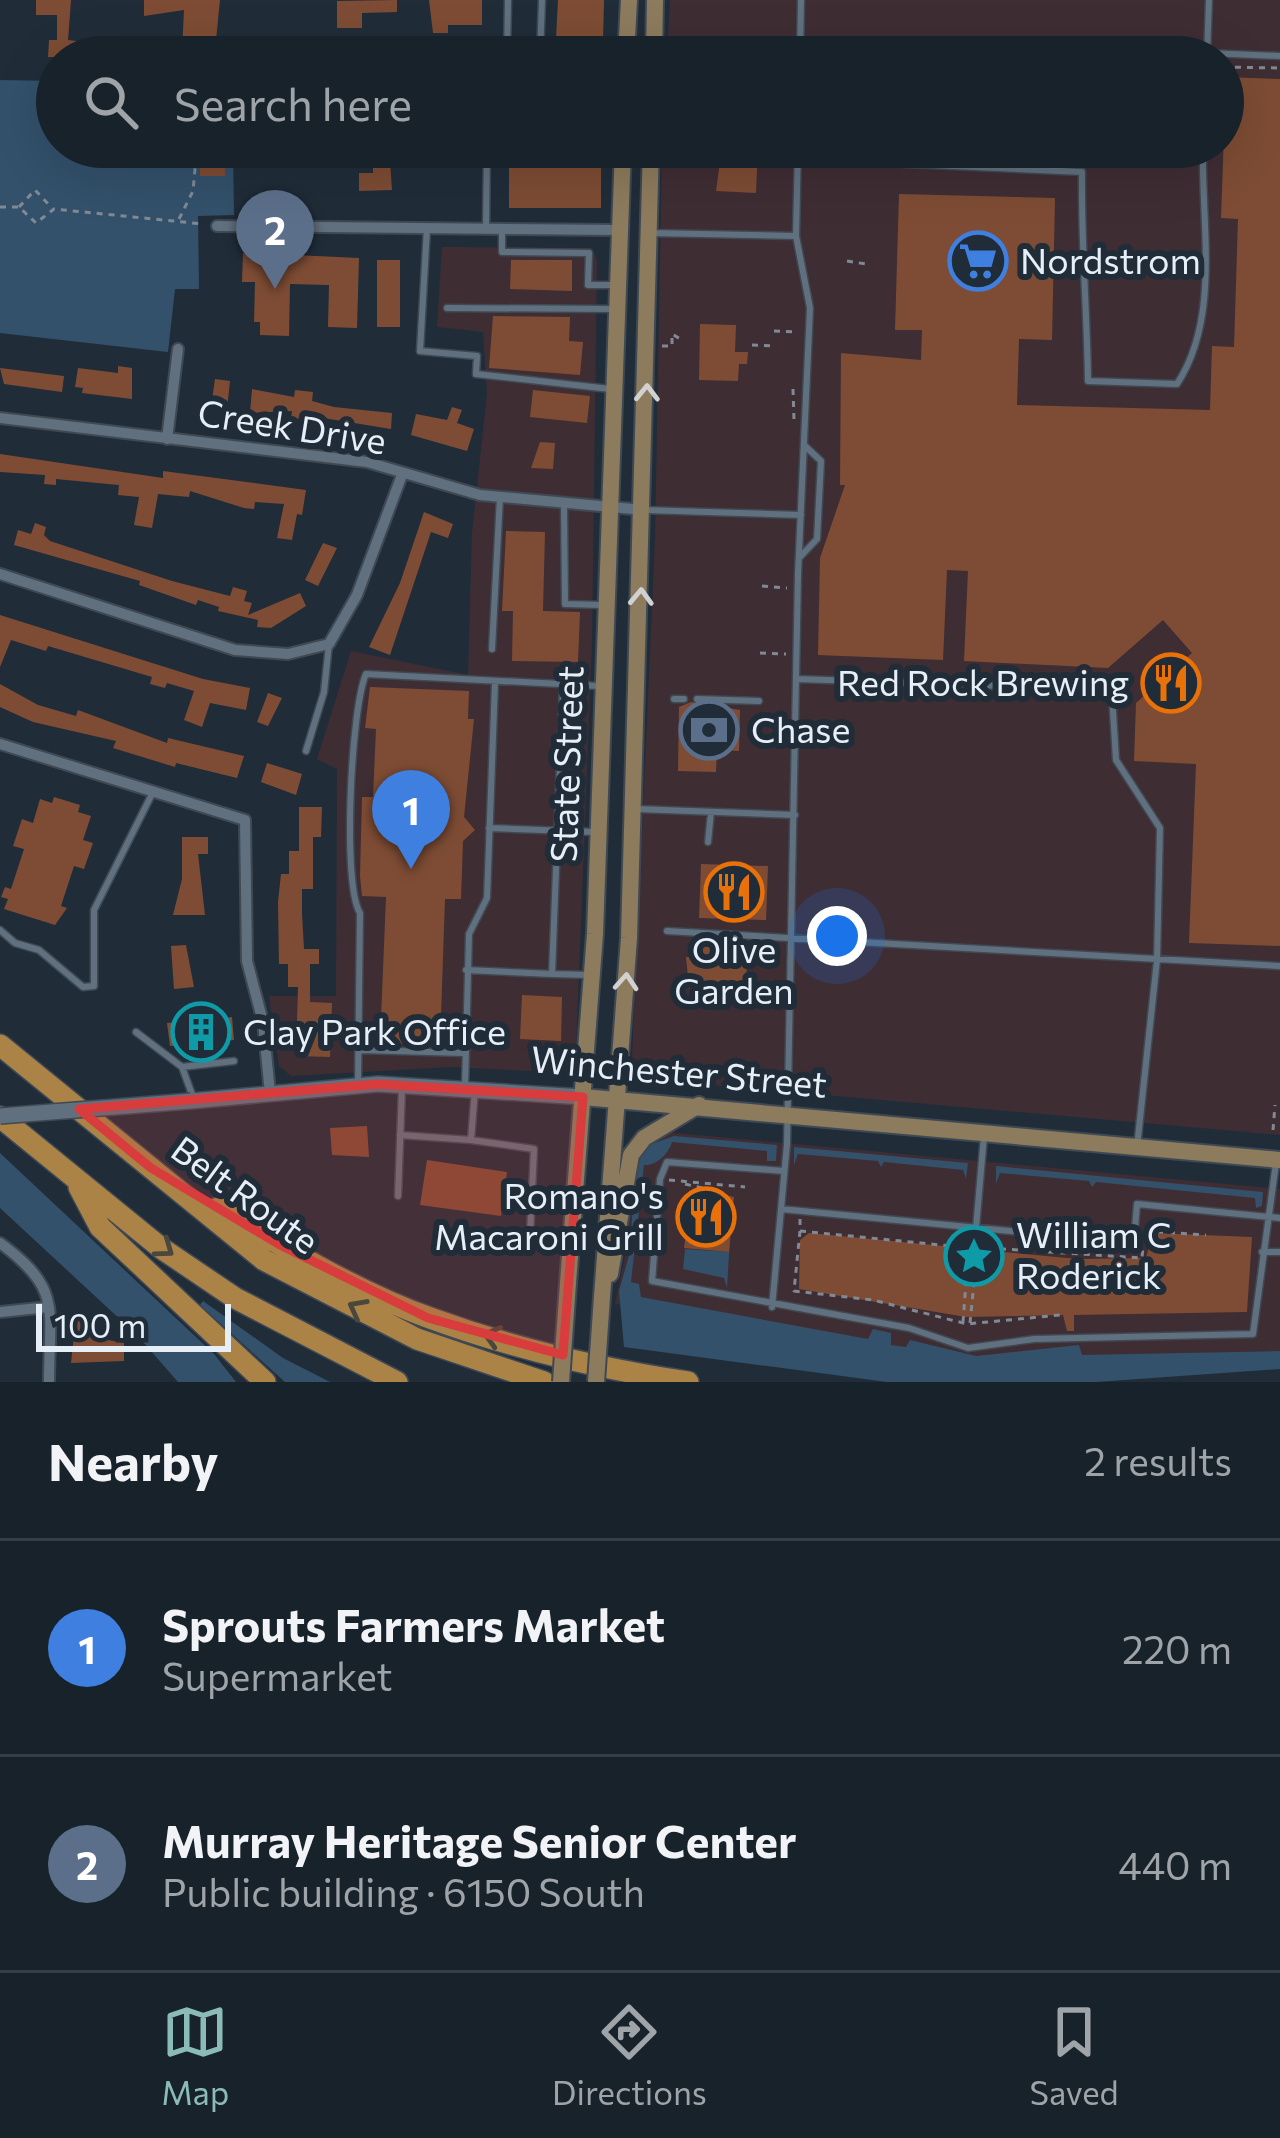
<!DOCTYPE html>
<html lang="en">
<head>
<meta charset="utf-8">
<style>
  body { margin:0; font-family:Commissioner,sans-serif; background:#212a33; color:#f1f3f6 }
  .scale { position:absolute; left:36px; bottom:30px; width:195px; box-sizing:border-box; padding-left:12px; border:6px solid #e6eef7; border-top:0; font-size:33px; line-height:42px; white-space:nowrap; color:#e6eef7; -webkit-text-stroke:9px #202d39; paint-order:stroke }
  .you { position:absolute; left:837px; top:936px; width:42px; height:42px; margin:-30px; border:9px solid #fff; border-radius:50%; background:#1a73e8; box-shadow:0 0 0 18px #1a73e833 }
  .badge { display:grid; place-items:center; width:78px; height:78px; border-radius:50%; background:#8bbbb9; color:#fff; font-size:39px; font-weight:700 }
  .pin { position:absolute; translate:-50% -99px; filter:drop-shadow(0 3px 6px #0008) }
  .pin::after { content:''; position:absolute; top:63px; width:42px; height:36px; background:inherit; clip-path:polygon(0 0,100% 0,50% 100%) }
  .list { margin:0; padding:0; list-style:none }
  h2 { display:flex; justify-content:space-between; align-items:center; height:156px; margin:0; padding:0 48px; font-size:51px }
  h2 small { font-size:39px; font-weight:400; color:#9fa4a9 }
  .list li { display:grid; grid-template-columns:78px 1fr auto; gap:36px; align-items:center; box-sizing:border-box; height:216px; padding:0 48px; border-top:3px solid #363f47 }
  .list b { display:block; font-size:45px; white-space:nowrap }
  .list p { margin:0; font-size:39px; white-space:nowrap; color:#9fa4a9 }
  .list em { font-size:39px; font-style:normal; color:#9fa4a9 }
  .icon { flex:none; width:66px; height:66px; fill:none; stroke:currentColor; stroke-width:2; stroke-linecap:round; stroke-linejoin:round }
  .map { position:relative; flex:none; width:1280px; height:1382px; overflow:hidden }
  .search { position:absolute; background:#18222b; box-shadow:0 12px 48px #0002; left:36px; right:36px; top:36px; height:132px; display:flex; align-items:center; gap:30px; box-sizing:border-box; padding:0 42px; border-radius:66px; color:#9fa4a9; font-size:45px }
  .sheet { height:588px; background:#18222b }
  nav { display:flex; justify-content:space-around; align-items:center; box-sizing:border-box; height:168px; border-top:3px solid #363f47; background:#18222b; font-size:33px; color:#9fa4a9 }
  nav a { display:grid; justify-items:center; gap:6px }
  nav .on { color:#8bbbb9 }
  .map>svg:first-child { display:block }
  .commercial { fill:#3f2d34 }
  .green { fill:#33516b }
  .building { fill:#7e4c34 }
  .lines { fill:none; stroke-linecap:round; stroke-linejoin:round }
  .service-casing { stroke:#3e4954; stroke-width:9 }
  .minor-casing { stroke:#3e4954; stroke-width:14 }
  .secondary-casing { stroke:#3e4954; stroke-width:18 }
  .primary-casing { stroke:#3e4954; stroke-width:20 }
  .motorway-casing { stroke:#3e4954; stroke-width:24 }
  .path { stroke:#7f8a95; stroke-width:3; stroke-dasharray:6 6; stroke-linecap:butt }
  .service { stroke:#61707e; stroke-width:6 }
  .minor { stroke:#61707e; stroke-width:10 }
  .secondary { stroke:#61707e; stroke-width:15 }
  .primary { stroke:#8d7b5d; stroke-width:16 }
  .motorway { stroke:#ab8347; stroke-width:21 }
  .secondary-bridge-casing { stroke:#3e4954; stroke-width:18; stroke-linecap:butt }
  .primary-bridge-casing { stroke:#3e4954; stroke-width:20; stroke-linecap:butt }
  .secondary-bridge { stroke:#61707e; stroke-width:15 }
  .primary-bridge { stroke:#8d7b5d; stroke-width:16 }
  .oneway { stroke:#d0d1d0 }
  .oneway2 { stroke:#4a473d }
  .marked { fill:#d83c3d; fill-opacity:0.2; stroke:#d83c3d; stroke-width:9; stroke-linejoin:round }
  .labels { text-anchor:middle; stroke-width:12; stroke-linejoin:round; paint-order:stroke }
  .poi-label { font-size:36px; fill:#e6eef7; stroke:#202d39; text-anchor:start }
  .street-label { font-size:36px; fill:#e6eef7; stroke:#202d39 }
</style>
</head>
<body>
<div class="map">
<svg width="1280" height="1382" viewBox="0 0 1280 1382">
  <rect width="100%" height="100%" fill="#202d39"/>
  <path class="commercial" d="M670 0H1280V1135L631 1078 655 540 662 147H1223V57H667Z
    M442 247 592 248 597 261 592 640 576 1050 570 1065 551 1072 451 1067 291 1076 279 1066 269 996H336L337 769 317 759 351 651 468 675 472 533 487 394 483 332 437 327Z
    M664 1132 1280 1189V1351L967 1359 615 1304 625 1256 630 1174Z"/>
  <path class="green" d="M0 80 57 81V147H233L234 215 198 216 199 289H175L168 352 0 333Z
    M674 1136 777 1145 776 1161H767V1151L672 1142C669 1153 657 1166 644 1165L631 1282 639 1284 641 1297 868 1339 873 1329 891 1333V1345L906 1347 910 1340 976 1356 1079 1345 1082 1355 1280 1351V1369L1096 1382H887L624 1347 619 1291 630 1252 635 1166 646 1146Z
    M794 1147 968 1163 966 1179 963 1170 884 1162 881 1167 878 1161 798 1154 794 1165Z
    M0 1153 214 1354 236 1382H178L137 1335 0 1208Z
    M996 1166 1263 1192 1262 1206 1256 1208 1255 1198 1096 1182 1092 1187 1089 1181 1000 1173 996 1184Z
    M730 1238 727 1288 724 1278 683 1269 685 1249 728 1252Z
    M203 1301 283 1358 330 1382H285L200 1305Z"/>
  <path class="building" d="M36 0H71L68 40 108 45 109 57H48L49 40H57V15H36Z
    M144 0H220L215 50 182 51 184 10 144 16Z
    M397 0V12L362 13V28H337V1Z
    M429 0H482V25H448V33H433Z
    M558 0H604L603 41 556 39Z
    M1226 77 1280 79V946L1189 943 1196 764 1134 761 1136 703 1192 653 1163 620 1108 668 964 661 968 571 947 570 943 660 818 655 820 558 845 485H840L841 353 921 360 922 330H895L899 194 1055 198 1052 340 1019 339 1017 405 1210 410 1212 346 1234 347 1238 219 1221 218Z
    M373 147H389L392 190 359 191V173H373Z
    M509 147H601V208H509Z
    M722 147H758L756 193 716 191Z
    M200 154H225V176H200Z
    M273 245H295L294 255 359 258 357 328 328 327 329 285 290 284 289 336 260 335V322H254L255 282H242L243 253 272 254Z
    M377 260H400V327H377Z
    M511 260H572V291L510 289Z
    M493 316 570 317 569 341 583 342 580 375 489 368Z
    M700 324 736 325 735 352H748L747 364H739L738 381 699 380Z
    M118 366 132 368V399L82 393 83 388 75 387 78 368 118 373Z
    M0 368 64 376 62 392 4 384Z
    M215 379 230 381 227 409 211 407Z
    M252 389 294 397 295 390 313 392 312 401 334 407 392 413 391 429 311 416 310 420 291 418 292 411 250 413Z
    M533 390 590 396 587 423 530 417Z
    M452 407 462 410 457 423 474 429 467 451 411 435 416 414 447 420Z
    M540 442 555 443 553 469 531 468Z
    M0 454 163 478V471L306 490 302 515 297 514 292 540 277 538 284 504 255 502 254 509 244 508 190 491 189 497 158 494 152 528 134 525 139 497 118 495 119 485 56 479V485L44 484 45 475 0 472Z
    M424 512 453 524 448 538 431 532 390 655 369 647 400 583Z
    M35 523 46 527 44 535 50 541 172 581 230 596 233 587 247 591 244 601 252 603 248 615 300 593 306 606 271 628 257 627 258 620 218 611 219 607 198 600 196 605 139 585 140 581 14 545 18 530 31 534Z
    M506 531 545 532 543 611 580 612 578 662 512 661 513 611H502Z
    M323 543 337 548 318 586 305 580Z
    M0 615 203 679 250 688 246 710 210 703 202 727 184 720 194 691 167 683 165 688 150 684 152 677 48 646 46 651 11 640 0 667Z
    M0 684 38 705 76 716 78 710 167 743 168 738 244 756 237 778 176 763 175 767 113 748 116 741 33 722 0 707Z
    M370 687 469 691 468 719H474L464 817 475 830 463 841 461 899H445L440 1045 380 1043 386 897 362 896 360 876 362 797H373L376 729 365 728Z
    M268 693 282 698 268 726 257 722Z
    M691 702 740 710 739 751 717 750 716 772 678 771 679 707Z
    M267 763 302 774 296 795 261 782Z
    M54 797 80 805 78 812 91 816 83 840 93 843 84 869 74 866 61 906 67 908 55 925 4 909 8 899 1 897 5 887 11 889 24 849 13 846 22 819 33 823 40 799 52 803Z
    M299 807H322L321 837H313V889H302V914L304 949H319V964H310V1002L332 1003 330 1057 296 1056 298 987H288V964H279L278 902 281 874H289V851H299Z
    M182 837H208V854H198L205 915H173L182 879Z
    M701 864 768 866 766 920 699 918Z
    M186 945 194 987 174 989 171 946Z
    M692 946 747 947 746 999 690 998 686 957H692Z
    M522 995 562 997 561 1041 520 1039Z
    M232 1017 234 1040 170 1046 167 1023Z
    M367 1126 369 1157 332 1155 330 1128Z
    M427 1160 507 1172 501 1216 420 1205Z
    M707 1190 734 1197 729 1252 684 1248 686 1233 679 1232 682 1199 690 1193 707 1195Z
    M809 1233 954 1247 956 1266 973 1274 989 1268 993 1251 1078 1259 1146 1258 1153 1233 1252 1237 1247 1312 1074 1315V1331H1067L1063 1315 966 1317 799 1289 800 1240Z
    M76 1317H97V1338L124 1343V1361L71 1363Z"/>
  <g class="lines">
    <defs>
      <path id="service" d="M542 0 540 56 550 57
        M1207 53 1280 56
        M1207 56 1209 0
        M507 57 508 0
        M800 57 801 0
        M799 159 1082 172C1081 243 1087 311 1088 381L1177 384C1221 317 1201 224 1203 147
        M427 228 420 351 477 356 476 374 610 389
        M486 229 487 147
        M502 229V252L589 253 588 285H617
        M650 233 796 236
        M447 308 613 309
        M564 506 565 604 602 605
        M644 510 801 515
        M799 558 817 539 821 461 804 445
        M492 649 500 497
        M797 679 1062 688 1112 695 1116 760 1160 828 1157 960 1137 1147
        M674 699H684
        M697 699 759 701
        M306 751 324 692 329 644
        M637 809 795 815
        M489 828 594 832
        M708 842 711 812
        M0 930 15 943 39 950 83 987 94 986V910L152 794
        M667 931 1280 966
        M466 970 552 974 563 686
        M552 974 591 975
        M136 1032 182 1067 193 1097
        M360 1050 464 1053
        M182 1067 234 1061
        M358 1082 360 913C342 885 351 708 366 674L599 686
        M465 1087 469 934 487 898 495 683
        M400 1135 471 1140 475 1089
        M471 1140 534 1149 530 1235
        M784 1171 667 1162 660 1179 652 1281 909 1328 968 1348 1034 1339 1253 1334 1276 1163
        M398 1196 402 1088
        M781 1209 1095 1239 1134 1240 1137 1204 1280 1218
        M976 1228 984 1136
        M1262 1252H1280
        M772 1307 787 1144 798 574 810 308 796 236 798 147"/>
      <path id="minor" d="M217 226 619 230
        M0 418 367 462 480 495 644 510
        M167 439 178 349
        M0 574 235 650 288 654 329 644 357 595 402 475
        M0 744 245 820 247 961 263 1022 270 1093
        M0 1243C63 1289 49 1310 49 1382
        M0 1312 49 1307"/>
      <path id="secondary" d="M191 1101 378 1084 583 1097"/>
      <path id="primary" d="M626 57 629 0
        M654 57 655 0
        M583 1097 1280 1160
        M610 1274 631 1155 644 1138 699 1105
        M568 1283 595 934 623 147
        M602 1297 629 938 651 147"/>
      <path id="motorway" d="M0 1045 264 1260 417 1339 544 1382
        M0 1117 161 1248 235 1298 397 1382
        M79 1187 100 1227 265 1382
        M218 1208C285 1248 357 1292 430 1318 512 1348 602 1369 688 1382"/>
    </defs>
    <use href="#service" class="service-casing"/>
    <use href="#minor" class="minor-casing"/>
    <use href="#secondary" class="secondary-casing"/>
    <use href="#primary" class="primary-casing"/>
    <use href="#motorway" class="motorway-casing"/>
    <path class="path" d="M1223 67 1280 68
      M0 207H19L36 223 54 209 203 224
      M19 207 35 190 52 208
      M179 219 193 191 197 147
      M847 261 866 264
      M774 331 798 332
      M752 345 773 346
      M662 346H672V334L682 340
      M793 389 794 420
      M762 586 787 588
      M760 653 786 654
      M1273 1130 1275 1105
      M669 1180 745 1187
      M685 1184 711 1190
      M800 1219V1231L961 1247
      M800 1231 794 1291 873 1300 967 1324 1060 1315
      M1145 1231 1206 1235
      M959 1255a15 15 0 1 1 30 0a15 15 0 1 1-30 0Z
      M988 1248 1142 1258 1143 1246
      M963 1322 966 1282
      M970 1323 974 1283"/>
    <use href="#service" class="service"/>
    <use href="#minor" class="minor"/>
    <use href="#secondary" class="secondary"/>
    <use href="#primary" class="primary"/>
    <use href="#motorway" class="motorway"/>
    <defs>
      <path id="secondary-bridge" d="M0 1116 191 1101"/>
      <path id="primary-bridge" d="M561 1382 568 1283
        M596 1382 602 1297"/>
    </defs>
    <use href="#secondary-bridge" class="secondary-bridge-casing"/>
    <use href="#primary-bridge" class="primary-bridge-casing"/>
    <use href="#secondary-bridge" class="secondary-bridge"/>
    <use href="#primary-bridge" class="primary-bridge"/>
  </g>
  <defs><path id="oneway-chevron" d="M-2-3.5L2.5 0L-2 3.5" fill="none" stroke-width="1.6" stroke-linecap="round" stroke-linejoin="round" transform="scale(3)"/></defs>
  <g class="oneway">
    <use href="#oneway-chevron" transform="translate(647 393) rotate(-89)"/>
    <use href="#oneway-chevron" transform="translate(641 597) rotate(-88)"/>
    <use href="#oneway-chevron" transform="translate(626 982) rotate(-86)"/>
  </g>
  <g class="oneway2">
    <use href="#oneway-chevron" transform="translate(165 1249) rotate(36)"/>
    <use href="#oneway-chevron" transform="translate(357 1308) rotate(-152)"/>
    <use href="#oneway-chevron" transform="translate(492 1336) rotate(-164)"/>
  </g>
  <path class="marked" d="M378 1084 583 1097 563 1355 428 1318 280 1245 151 1168 79 1109Z"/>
  <defs>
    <symbol id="supermarket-ring" viewBox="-11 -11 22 22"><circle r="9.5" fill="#202d39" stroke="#3f7fe0" stroke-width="1.5"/><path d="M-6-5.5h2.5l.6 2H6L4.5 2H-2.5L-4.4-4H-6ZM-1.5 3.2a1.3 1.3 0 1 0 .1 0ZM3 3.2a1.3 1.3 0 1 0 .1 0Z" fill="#3f7fe0"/></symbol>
    <symbol id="restaurant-ring" viewBox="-11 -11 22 22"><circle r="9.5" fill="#202d39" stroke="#e8710a" stroke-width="1.5"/><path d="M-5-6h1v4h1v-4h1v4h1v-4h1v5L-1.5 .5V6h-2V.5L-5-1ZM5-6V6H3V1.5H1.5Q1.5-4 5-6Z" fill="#e8710a"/></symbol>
    <symbol id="bank-ring" viewBox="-11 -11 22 22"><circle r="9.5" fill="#202d39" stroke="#5c6f8a" stroke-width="1.5"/><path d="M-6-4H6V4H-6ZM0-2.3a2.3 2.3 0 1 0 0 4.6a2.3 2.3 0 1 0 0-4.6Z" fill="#5c6f8a"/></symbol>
    <symbol id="building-ring" viewBox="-11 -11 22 22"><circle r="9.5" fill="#202d39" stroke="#0f9aa8" stroke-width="1.5"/><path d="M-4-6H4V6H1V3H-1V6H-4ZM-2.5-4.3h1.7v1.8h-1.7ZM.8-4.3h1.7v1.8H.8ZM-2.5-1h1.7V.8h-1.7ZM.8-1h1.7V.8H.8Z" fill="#0f9aa8"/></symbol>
    <symbol id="sight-ring" viewBox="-11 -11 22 22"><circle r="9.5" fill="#202d39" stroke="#0f9aa8" stroke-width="1.5"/><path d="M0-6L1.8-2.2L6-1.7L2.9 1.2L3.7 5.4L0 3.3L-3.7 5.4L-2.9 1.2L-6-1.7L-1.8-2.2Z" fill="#0f9aa8"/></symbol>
  </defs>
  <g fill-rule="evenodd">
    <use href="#supermarket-ring" x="945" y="228" width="66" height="66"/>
    <use href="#restaurant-ring" x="1138" y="650" width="66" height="66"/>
    <use href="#bank-ring" x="676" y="697" width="66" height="66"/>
    <use href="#restaurant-ring" x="701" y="859" width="66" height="66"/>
    <use href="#building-ring" x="168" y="999" width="66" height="66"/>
    <use href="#restaurant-ring" x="673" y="1184" width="66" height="66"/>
    <use href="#sight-ring" x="941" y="1223" width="66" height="66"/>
  </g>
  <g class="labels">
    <g class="poi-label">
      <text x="1020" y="274">Nordstrom</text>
      <text x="1129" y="696" text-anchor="end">Red Rock Brewing</text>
      <text x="751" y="743">Chase</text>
      <text x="734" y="963" text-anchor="middle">Olive<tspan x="734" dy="41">Garden</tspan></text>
      <text x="243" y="1045">Clay Park Office</text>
      <text x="664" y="1209" text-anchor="end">Romano's<tspan x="664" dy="41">Macaroni Grill</tspan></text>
      <text x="1016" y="1248">William C<tspan x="1016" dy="41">Roderick</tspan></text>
    </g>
    <g class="street-label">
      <text transform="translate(292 427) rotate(9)" y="13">Creek Drive</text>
      <text transform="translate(567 764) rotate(-88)" y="13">State Street</text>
      <text transform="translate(679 1072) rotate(5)" y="13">Winchester Street</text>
      <text transform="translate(245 1195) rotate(36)" y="13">Belt Route</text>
    </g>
  </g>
</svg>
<div class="scale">100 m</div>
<div class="you"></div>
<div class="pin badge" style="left:411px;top:869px;background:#3f7fe0">1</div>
<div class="pin badge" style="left:275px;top:289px;background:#5c6f8a">2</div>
<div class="search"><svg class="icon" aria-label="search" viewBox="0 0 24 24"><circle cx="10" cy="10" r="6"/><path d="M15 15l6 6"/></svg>Search here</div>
</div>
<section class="sheet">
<h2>Nearby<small>2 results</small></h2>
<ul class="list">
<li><span class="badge" style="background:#3f7fe0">1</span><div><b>Sprouts Farmers Market</b><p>Supermarket</p></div><em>220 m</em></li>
<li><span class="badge" style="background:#5c6f8a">2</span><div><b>Murray Heritage Senior Center</b><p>Public building · 6150 South</p></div><em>440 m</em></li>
</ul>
</section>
<nav>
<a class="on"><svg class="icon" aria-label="map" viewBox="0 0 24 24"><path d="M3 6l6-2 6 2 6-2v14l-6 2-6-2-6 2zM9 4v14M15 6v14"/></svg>Map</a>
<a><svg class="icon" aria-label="directions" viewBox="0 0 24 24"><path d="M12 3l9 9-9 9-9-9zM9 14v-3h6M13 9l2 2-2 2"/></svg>Directions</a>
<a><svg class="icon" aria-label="saved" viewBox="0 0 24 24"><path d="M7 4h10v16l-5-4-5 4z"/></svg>Saved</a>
</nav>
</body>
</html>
